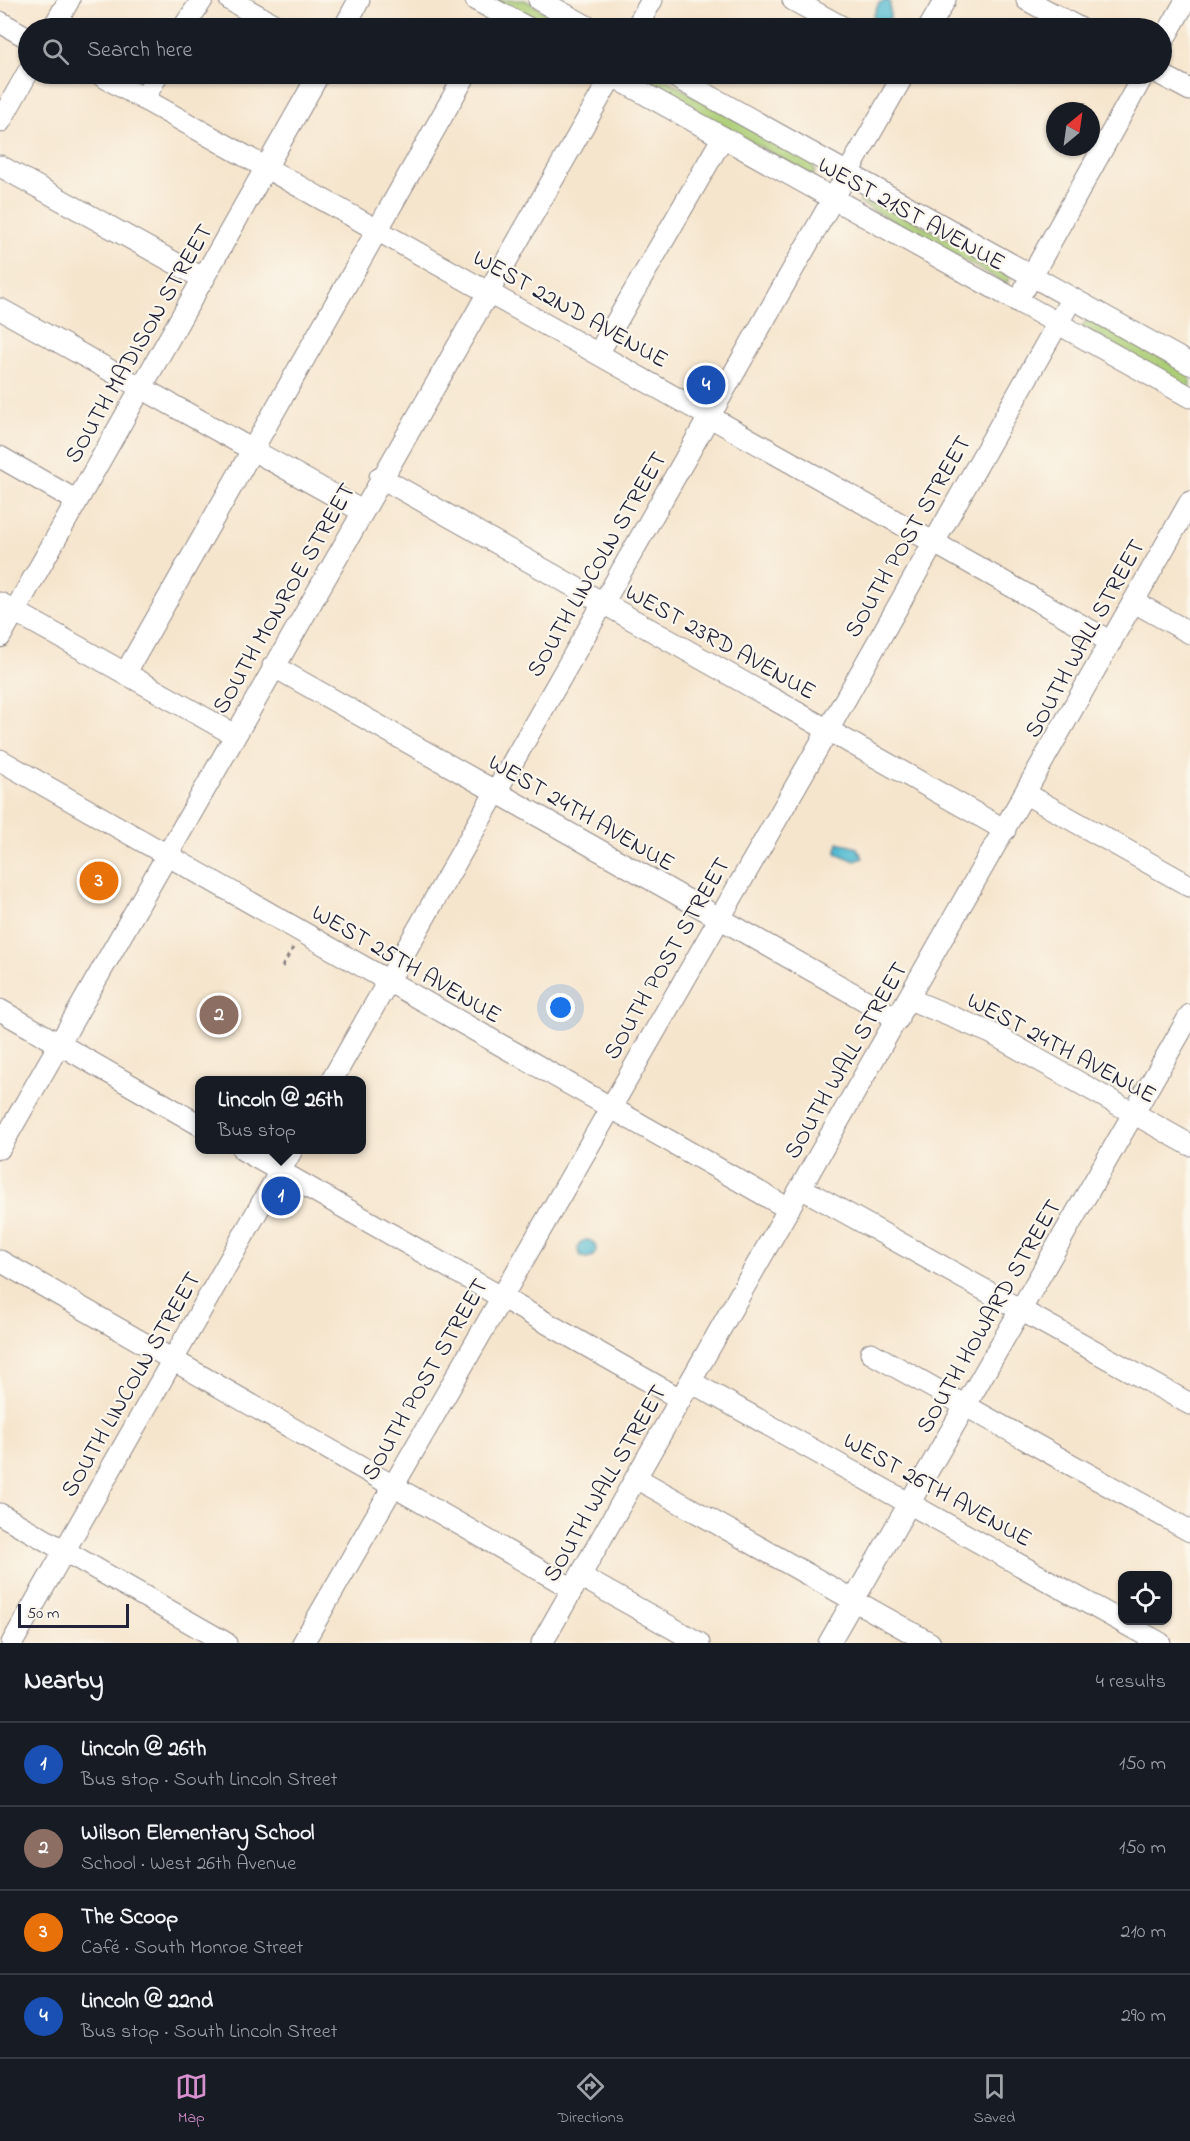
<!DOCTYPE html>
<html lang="en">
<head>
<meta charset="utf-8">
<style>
  body { margin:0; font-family:"Indie Flower",sans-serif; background:#20242c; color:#f1f3f6 }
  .controls { position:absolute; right:18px; bottom:18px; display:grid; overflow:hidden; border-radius:12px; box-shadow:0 2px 4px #0004 }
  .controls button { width:54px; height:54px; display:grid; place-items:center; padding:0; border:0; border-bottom:2px solid #363941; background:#171b24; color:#f1f3f6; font:30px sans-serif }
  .compass { position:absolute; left:1046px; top:102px; width:54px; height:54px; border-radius:50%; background:#171b24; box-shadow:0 2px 4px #0004; rotate:29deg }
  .scale { position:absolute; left:18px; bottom:15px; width:111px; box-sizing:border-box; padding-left:6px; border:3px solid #22223b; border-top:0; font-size:16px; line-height:21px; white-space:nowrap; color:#22223b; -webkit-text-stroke:4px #fbf7ec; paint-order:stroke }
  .you { position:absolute; left:561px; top:1008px; width:21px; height:21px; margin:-15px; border:4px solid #fff; border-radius:50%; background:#1a73e8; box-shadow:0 0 0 9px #1a73e833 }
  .badge { display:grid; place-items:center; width:39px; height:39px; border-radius:50%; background:#d690ce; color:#fff; font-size:20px; font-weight:700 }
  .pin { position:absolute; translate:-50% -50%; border:3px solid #fff; box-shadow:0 2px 6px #0006 }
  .popup { position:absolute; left:195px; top:1076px; width:171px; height:78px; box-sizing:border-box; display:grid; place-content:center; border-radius:12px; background:#171b24; filter:drop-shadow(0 2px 4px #0005); font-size:20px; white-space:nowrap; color:#9ea1a6 }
  .popup b { font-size:22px; color:#f1f3f6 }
  .popup::after { content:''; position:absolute; left:50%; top:100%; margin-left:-12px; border:12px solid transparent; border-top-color:#171b24 }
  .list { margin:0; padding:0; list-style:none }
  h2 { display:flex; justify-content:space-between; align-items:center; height:78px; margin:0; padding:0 24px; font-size:26px }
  h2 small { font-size:20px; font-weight:400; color:#9ea1a6 }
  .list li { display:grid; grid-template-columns:39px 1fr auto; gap:18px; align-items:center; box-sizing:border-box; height:84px; padding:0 24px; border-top:2px solid #363941 }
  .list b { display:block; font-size:22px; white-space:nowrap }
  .list p { margin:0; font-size:20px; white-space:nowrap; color:#9ea1a6 }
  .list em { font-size:20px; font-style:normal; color:#9ea1a6 }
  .icon { flex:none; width:33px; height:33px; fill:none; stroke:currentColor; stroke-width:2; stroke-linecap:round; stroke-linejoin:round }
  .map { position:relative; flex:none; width:1190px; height:1643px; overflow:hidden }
  .search { position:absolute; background:#171b24; box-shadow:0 2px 4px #0004; left:18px; right:18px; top:18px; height:66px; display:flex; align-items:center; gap:15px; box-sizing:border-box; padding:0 21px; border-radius:33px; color:#9ea1a6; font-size:22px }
  .sheet { height:414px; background:#171b24 }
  nav { display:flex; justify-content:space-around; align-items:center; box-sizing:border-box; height:84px; border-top:2px solid #363941; background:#171b24; font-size:16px; color:#9ea1a6 }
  nav a { display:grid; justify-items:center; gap:3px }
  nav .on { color:#d690ce }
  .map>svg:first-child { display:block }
  .green { fill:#abcd76; stroke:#667858; stroke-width:1.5 }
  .water { fill:#54bcd1; stroke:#3b6f86; stroke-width:1.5 }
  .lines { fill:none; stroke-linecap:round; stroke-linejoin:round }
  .minor-casing { stroke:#8c8484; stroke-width:23 }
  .path { stroke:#8c8484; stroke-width:3; stroke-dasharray:4.5 4.5; stroke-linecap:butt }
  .minor { stroke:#fff; stroke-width:21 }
  .labels { text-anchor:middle; stroke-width:4.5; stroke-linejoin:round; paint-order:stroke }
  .street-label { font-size:24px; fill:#22223b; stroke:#fbf7ec }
</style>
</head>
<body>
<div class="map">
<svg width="1190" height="1643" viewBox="0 0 1190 1643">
  <rect width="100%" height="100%" fill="#fbf7ec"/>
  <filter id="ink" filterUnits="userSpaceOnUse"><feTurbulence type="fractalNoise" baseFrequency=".0167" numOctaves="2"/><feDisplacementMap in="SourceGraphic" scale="12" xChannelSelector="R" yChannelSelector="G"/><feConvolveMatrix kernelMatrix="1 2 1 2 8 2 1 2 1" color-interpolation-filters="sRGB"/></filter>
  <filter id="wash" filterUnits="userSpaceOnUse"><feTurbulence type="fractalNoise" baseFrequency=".008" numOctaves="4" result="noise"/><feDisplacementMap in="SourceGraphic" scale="24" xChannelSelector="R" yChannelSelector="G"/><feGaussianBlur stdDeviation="1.35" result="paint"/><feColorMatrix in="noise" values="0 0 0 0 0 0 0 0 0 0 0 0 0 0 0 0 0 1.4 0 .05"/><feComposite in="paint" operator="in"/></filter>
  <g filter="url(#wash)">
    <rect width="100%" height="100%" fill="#f6e5cd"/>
    <path class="green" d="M496 0H525L575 28H547Z
      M637 74H656L813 163 815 173 812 176 637 78Z
      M866 194 1010 274 1007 284 860 203V197Z
      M1089 318 1190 373V392L1082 326Z"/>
    <path class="water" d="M888 0 890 3V19L874 21 873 16 879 3Z
      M838 842 857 848 863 858 855 861 836 853Z
      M578 1249a9 9 0 1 1 18 0a9 9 0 1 1-18 0Z"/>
  </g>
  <g filter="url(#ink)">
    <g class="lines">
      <defs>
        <path id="minor" d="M230 0 280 28
          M476 0 528 28
          M539 0 590 28
          M793 0 844 28
          M1027 0 1079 28
          M0 22 28 38
          M53 28 69 0
          M183 28 202 0
          M344 28 359 0
          M636 28 652 0
          M929 28 945 0
          M1162 43 1186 0
          M99 74 1111 642
          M609 74 1190 397
          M670 74 1190 364
          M1160 74 1190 90
          M144 99 158 74
          M0 122 28 72
          M0 166 204 279
          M1025 288 1144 74
          M0 309 362 511
          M599 352 723 137
          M0 457 77 501
          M380 477 1005 830
          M1134 602 1190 633
          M0 603 235 735
          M0 637 319 74
          M273 666 898 1019
          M125 674 466 74
          M0 760 789 1209
          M1026 794 1190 886
          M909 999 991 1033 1190 1145
          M0 1010 200 1125
          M332 1080 904 74
          M0 1148 613 74
          M243 1150 680 1399
          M801 1188 1190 1404
          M0 1261 573 1589
          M871 1353 1190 1531
          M691 1382 1160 1643
          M636 1478 930 1643
          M0 1514 226 1643
          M580 1576 699 1643
          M12 1643 292 1150
          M303 1643 828 730 1072 298
          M542 1643 1190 502
          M829 1643 1190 1015"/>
      </defs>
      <use href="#minor" class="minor-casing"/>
      <path class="path" d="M282 967 293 948"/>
      <use href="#minor" class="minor"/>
    </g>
  </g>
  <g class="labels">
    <g class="street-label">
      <text transform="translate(912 213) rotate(29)" y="8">WEST 21ST AVENUE</text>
      <text transform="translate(571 308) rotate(29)" y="8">WEST 22ND AVENUE</text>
      <text transform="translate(138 343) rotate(-60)" y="8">SOUTH MADISON STREET</text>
      <text transform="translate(907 536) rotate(-60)" y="8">SOUTH POST STREET</text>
      <text transform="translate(596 564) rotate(-60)" y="8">SOUTH LINCOLN STREET</text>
      <text transform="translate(283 598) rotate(-60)" y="8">SOUTH MONROE STREET</text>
      <text transform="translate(1084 638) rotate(-61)" y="8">SOUTH WALL STREET</text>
      <text transform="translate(721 641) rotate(29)" y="8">WEST 23RD AVENUE</text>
      <text transform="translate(582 812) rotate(30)" y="8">WEST 24TH AVENUE</text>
      <text transform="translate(666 958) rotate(-60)" y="8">SOUTH POST STREET</text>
      <text transform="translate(407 963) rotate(30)" y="8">WEST 25TH AVENUE</text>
      <text transform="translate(1062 1047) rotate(28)" y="8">WEST 24TH AVENUE</text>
      <text transform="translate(845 1060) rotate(-60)" y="8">SOUTH WALL STREET</text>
      <text transform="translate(988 1316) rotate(-60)" y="8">SOUTH HOWARD STREET</text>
      <text transform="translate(424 1379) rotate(-60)" y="8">SOUTH POST STREET</text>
      <text transform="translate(130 1384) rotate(-60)" y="8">SOUTH LINCOLN STREET</text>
      <text transform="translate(604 1483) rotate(-60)" y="8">SOUTH WALL STREET</text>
      <text transform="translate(938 1489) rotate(29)" y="8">WEST 26TH AVENUE</text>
    </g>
  </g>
</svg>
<div class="controls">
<button><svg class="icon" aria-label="locate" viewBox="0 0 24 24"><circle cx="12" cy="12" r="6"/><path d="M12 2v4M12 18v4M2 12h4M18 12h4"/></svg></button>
</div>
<svg class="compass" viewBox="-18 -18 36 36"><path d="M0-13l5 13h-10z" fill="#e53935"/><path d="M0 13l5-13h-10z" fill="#9ea1a6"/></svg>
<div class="scale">50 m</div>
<div class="you"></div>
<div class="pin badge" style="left:281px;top:1196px;background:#1a4fb4">1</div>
<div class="popup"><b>Lincoln @ 26th</b>Bus stop</div>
<div class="pin badge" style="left:219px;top:1015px;background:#8d6e63">2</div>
<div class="pin badge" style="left:99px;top:881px;background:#e8710a">3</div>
<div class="pin badge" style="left:706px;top:385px;background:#1a4fb4">4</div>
<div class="search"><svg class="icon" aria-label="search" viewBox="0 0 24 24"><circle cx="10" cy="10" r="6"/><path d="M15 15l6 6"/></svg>Search here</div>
</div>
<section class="sheet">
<h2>Nearby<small>4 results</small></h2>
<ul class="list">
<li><span class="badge" style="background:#1a4fb4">1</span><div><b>Lincoln @ 26th</b><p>Bus stop · South Lincoln Street</p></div><em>150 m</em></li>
<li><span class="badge" style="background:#8d6e63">2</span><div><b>Wilson Elementary School</b><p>School · West 26th Avenue</p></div><em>150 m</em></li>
<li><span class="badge" style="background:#e8710a">3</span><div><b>The Scoop</b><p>Café · South Monroe Street</p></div><em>210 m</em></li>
<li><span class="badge" style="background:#1a4fb4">4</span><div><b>Lincoln @ 22nd</b><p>Bus stop · South Lincoln Street</p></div><em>290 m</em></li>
</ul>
</section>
<nav>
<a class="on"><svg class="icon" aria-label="map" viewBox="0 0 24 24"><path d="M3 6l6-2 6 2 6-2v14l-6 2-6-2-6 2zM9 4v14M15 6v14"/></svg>Map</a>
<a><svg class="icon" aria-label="directions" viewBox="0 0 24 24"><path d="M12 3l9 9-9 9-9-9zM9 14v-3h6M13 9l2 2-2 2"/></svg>Directions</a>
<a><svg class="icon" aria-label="saved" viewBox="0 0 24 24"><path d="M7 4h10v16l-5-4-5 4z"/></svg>Saved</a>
</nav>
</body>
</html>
